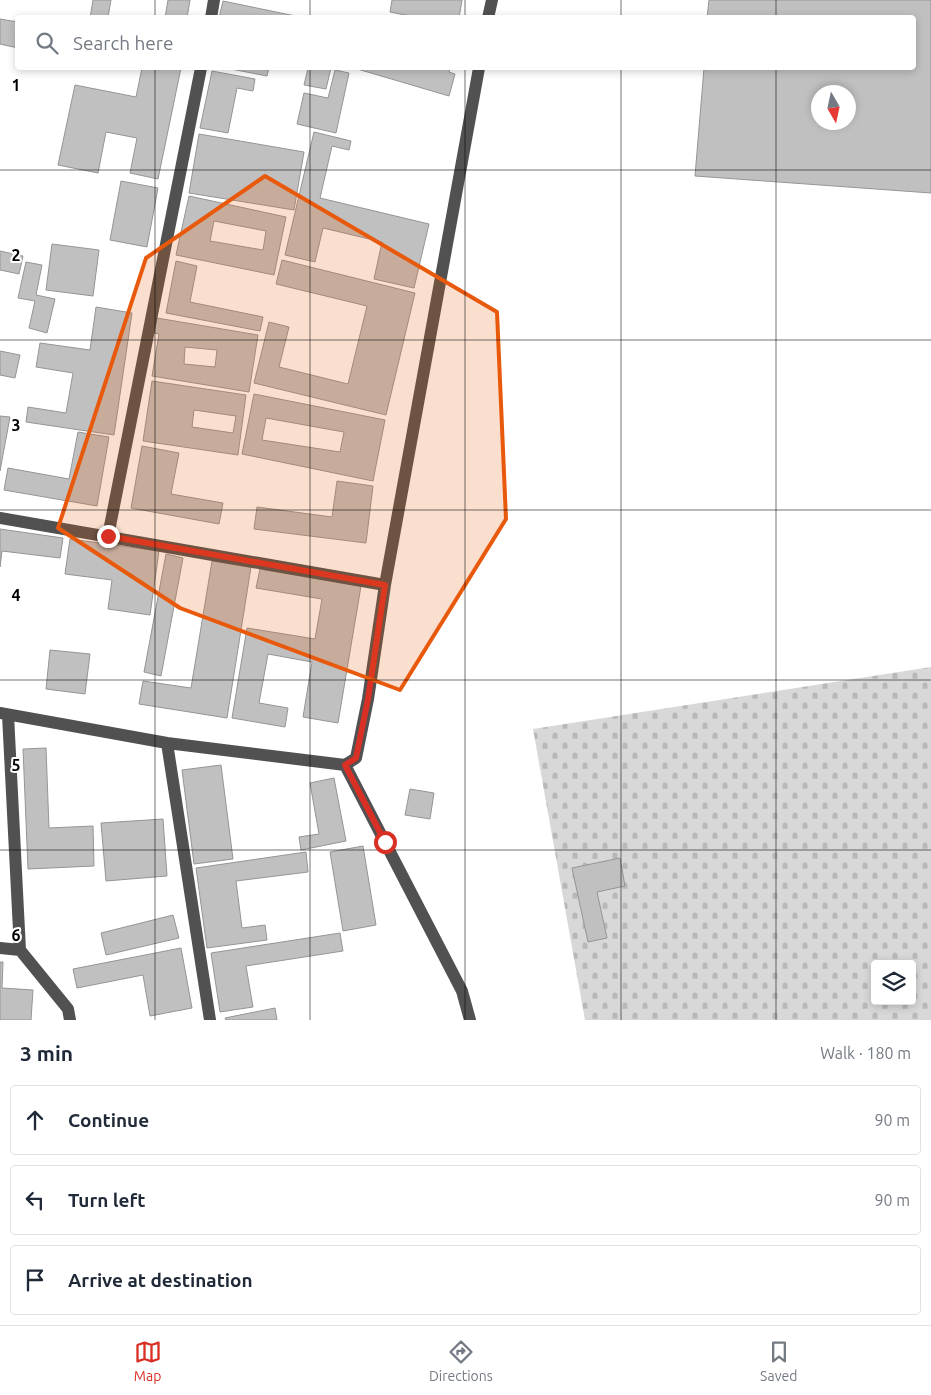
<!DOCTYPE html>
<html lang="en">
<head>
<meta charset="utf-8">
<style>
  body { margin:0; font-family:Ubuntu,sans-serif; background:#f6f6f7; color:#1f2937 }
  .controls { position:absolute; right:15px; bottom:15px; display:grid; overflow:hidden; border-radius:5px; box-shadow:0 2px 8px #0003 }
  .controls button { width:45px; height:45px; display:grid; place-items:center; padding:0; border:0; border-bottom:1px solid #e0e1e3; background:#fff; color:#1f2937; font:25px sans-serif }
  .compass { position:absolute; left:811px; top:85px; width:45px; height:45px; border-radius:50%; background:#fff; box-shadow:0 2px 8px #0003; rotate:171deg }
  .stop { position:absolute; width:15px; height:15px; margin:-11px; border:4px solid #d93025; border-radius:50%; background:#fff }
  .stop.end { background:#d93025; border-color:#fff; box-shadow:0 1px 5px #0008 }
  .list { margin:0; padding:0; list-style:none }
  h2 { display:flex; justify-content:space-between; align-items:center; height:65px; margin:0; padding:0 20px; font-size:21px }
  h2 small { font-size:16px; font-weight:400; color:#747a83 }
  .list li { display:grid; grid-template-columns:32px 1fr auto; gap:15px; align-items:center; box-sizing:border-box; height:70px; margin:0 10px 10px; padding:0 10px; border:1px solid #e0e1e3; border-radius:5px }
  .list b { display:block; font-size:19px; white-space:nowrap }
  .list em { font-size:16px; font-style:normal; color:#747a83 }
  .icon { flex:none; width:28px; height:28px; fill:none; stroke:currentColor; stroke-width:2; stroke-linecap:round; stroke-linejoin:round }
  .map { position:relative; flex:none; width:931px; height:1020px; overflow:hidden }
  .search { position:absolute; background:#fff; box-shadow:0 2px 8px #0003; left:15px; right:15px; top:15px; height:55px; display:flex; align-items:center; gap:12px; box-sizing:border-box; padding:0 18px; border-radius:5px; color:#747a83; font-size:19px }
  .sheet { height:305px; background:#fff }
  nav { display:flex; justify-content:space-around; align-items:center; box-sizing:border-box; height:70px; border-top:1px solid #e0e1e3; background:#fff; font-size:14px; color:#747a83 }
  nav a { display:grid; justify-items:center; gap:2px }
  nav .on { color:#d93025 }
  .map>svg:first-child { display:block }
  .cemetery { fill:url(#cemetery-stones); fill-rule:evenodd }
  .building { fill:#c0c0c0; stroke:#959595; fill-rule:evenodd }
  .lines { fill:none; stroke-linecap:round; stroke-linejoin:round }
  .minor { stroke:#515151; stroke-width:12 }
  .route { stroke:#d93025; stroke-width:6 }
  .marked { fill:#e8590c; fill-opacity:0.2; stroke:#e8590c; stroke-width:4; stroke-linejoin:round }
  .grid { fill:none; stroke:#000; stroke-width:1; stroke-opacity:0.55 }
  .grid-label { font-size:16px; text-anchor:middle; font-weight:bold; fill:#000; stroke:#fff; stroke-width:4; stroke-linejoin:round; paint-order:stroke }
</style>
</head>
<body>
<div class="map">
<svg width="931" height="1020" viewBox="0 0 931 1020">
  <defs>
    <pattern id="cemetery-stones" width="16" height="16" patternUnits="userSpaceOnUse" patternTransform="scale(1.25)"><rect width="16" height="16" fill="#d8d8d8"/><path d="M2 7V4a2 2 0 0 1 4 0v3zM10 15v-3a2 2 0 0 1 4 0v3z" fill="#b8b8b8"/></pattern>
  </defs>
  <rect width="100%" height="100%" fill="#fff"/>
  <path class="cemetery" d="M931 667V1020H585L533 729ZM875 964H912V1001H875Z"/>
  <path class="building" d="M93 0H111L108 17 111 18H90Z
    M168 0H190L187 18H165Z
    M392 0H462L459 18H421L390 12Z
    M709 0H931V193L695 176 704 68H914V18H707ZM818 92H848V122H818Z
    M223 1 305 18H219Z
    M0 19 18 22V48L0 44Z
    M142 68H181L158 179 130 173 137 138 106 132 98 173 58 165 75 85 136 97Z
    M226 68H269L267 76Z
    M308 68H331L326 89 304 85Z
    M354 68H450L449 72 455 74 449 96Z
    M335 70 349 73 336 133 297 124 304 93 328 98Z
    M212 71 255 79 253 91 237 88 228 133 200 128Z
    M314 132 351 141 349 150 332 146 320 198 429 224 414 288 374 279 382 242 323 228 315 262 285 255Z
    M199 134 304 152 294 210 189 193Z
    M121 181 158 188 147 247 110 240Z
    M189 196 286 217 274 275 176 255ZM214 221 266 231 263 250 210 241Z
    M52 244 99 250 93 296 46 290Z
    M0 251 23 256 19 274 0 270Z
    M282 260 415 293 386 415 254 383 269 322 289 327 279 367 348 384 367 306 276 284Z
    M176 261 197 266 190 302 263 317 260 331 166 313Z
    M26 262 42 265 36 295 55 299 47 333 29 328 35 301 18 298Z
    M96 307 132 313 114 435 26 422 28 407 66 413 73 373 36 367 40 343 90 350Z
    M157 318 258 335 249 392 152 376 159 334 154 333ZM185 347 217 350 215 367 184 364Z
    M0 351 20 355 15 378 0 375Z
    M152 381 246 395 238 455 143 441ZM194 410 236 416 233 433 192 427Z
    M254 394 385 420 373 481 242 454ZM266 418 344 432 340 452 262 440Z
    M0 416 10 417 0 471Z
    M78 432 109 437 97 506 4 490 8 468 69 479Z
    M142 446 179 453 171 494 223 503 219 524 131 508Z
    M337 481 373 486 366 543 254 529 257 507 332 517Z
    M0 529 63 538 60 558 2 551 0 567Z
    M70 539 159 551 150 615 108 609 112 580 65 574Z
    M166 554 183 558 161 676 144 672Z
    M212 561 251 567 227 718 139 704 143 681 191 688Z
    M260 569 361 586 338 723 303 717 312 662 268 654 259 703 288 708 285 727 232 718 247 628 315 639 322 599 256 588Z
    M50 650 90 654 85 694 46 689Z
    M46 748 49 828 93 826 94 866 28 869 23 749Z
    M221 765 233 859 194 864 182 770Z
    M334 778 346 841 301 850 299 837 319 834 310 783Z
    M410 789 434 793 430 819 405 815Z
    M163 819 167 876 106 881 101 823Z
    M363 846 376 925 343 931 330 852Z
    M306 852 308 872 236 881 242 928 265 925 267 940 207 948 196 868Z
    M620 858 625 886 597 892 607 938 588 942 572 868Z
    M173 915 179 938 106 955 101 933Z
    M340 933 343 951 246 966 253 1007 220 1012 211 953Z
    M181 948 192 1008 150 1016 143 975 77 988 73 969Z
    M0 962H3L2 988 33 990 31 1020H0Z
    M275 1008 277 1020H226L225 1018Z"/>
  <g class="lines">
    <path class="minor" d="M211 18 214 0
      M488 18 492 0
      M0 518 385 585
      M108 536 201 68
      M0 713 167 743 345 765 356 758 368 699 385 585 479 68
      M8 715 20 950 68 1009 70 1020
      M167 743 210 1020
      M345 765 462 991 470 1020
      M0 948 20 950"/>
  </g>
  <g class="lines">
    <path class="route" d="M108 536 385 585 368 699 356 758 345 765 385 842"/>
  </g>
  <path class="marked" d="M265 176 497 312 506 519 400 690 180 608 58 528 146 258Z"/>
  <path class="grid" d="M155 0V18M310 0V18M465 0V18M621 0V18M776 0V18M155 68V1020M310 68V1020M465 68V1020M621 68V1020M776 68V1020M0 170H931M0 340H931M0 510H931M0 680H931M0 850H931"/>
  <g class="grid-label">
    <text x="16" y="91">1</text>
    <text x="16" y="261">2</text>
    <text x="16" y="431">3</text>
    <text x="16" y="601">4</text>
    <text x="16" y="771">5</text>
    <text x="16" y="941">6</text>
  </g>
</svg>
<div class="controls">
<button><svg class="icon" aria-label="layers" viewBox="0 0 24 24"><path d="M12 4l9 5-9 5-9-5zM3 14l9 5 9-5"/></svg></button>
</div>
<svg class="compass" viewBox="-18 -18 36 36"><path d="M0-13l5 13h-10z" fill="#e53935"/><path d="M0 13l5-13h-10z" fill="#747a83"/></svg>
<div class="stop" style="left:385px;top:842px"></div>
<div class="stop end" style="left:108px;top:536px"></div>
<div class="search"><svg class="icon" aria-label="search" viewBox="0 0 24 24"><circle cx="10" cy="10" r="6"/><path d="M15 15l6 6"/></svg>Search here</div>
</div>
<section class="sheet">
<h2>3 min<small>Walk · 180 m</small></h2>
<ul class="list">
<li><svg class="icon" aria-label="ahead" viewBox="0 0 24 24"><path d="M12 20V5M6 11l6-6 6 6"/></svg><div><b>Continue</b></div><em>90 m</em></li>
<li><svg class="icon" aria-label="left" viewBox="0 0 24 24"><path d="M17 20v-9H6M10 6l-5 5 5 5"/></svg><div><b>Turn left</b></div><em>90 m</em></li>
<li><svg class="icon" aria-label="arrive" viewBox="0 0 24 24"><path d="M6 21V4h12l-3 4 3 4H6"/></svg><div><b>Arrive at destination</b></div></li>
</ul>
</section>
<nav>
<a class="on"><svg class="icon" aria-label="map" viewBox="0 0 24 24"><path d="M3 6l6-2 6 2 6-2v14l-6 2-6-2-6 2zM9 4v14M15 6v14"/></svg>Map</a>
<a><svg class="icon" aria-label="directions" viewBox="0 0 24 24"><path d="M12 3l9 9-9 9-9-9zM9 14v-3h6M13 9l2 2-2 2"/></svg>Directions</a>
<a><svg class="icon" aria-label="saved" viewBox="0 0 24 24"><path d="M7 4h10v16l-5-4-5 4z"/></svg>Saved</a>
</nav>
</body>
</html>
